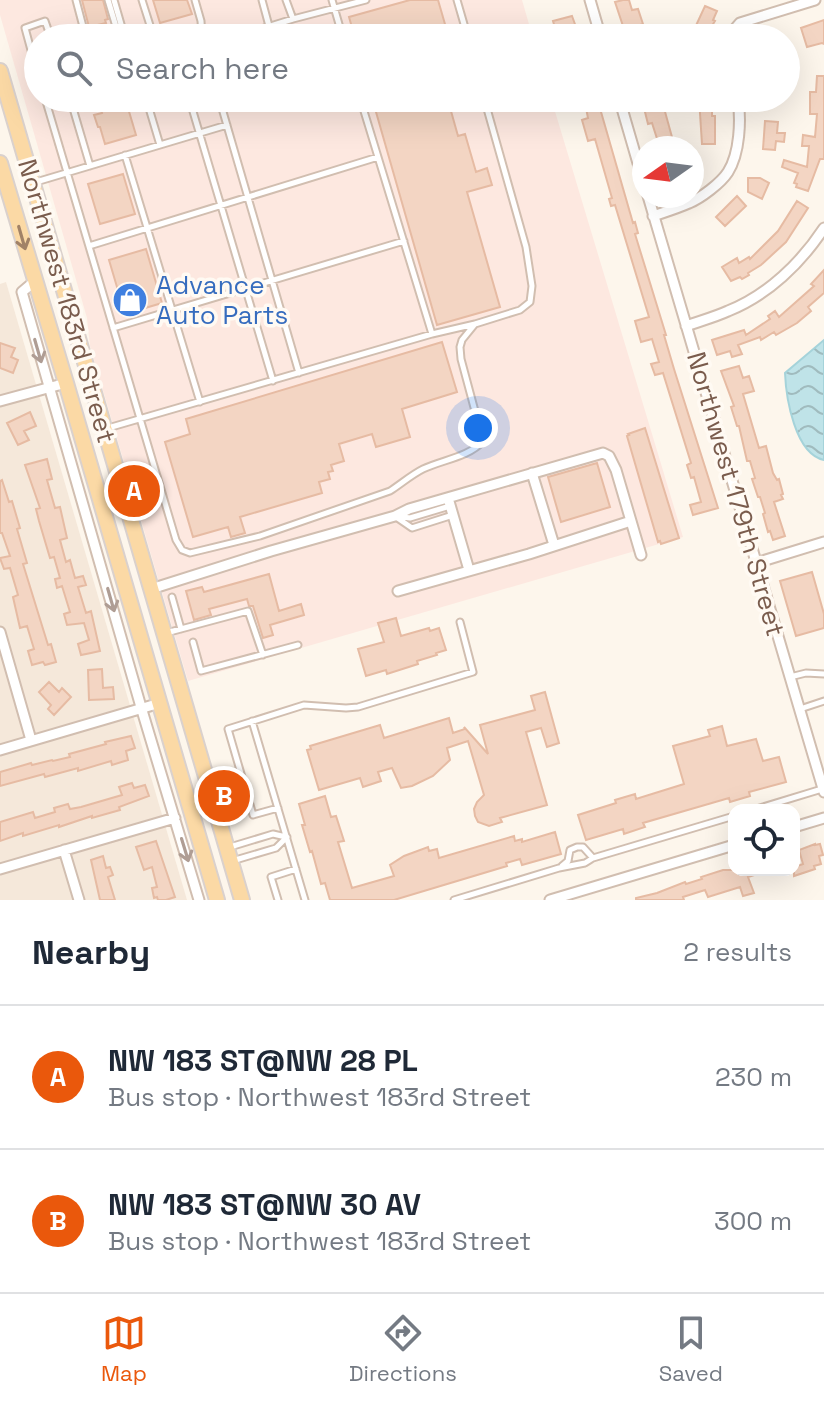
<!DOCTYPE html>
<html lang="en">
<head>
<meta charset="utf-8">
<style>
  body { margin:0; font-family:"Space Grotesk",sans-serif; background:#f6f6f7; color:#1f2937 }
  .controls { position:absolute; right:24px; bottom:24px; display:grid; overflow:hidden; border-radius:16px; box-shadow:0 8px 32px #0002 }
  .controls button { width:72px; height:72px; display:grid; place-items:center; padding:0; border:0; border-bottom:2px solid #e0e1e3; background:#fff; color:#1f2937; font:40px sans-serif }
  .compass { position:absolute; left:632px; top:136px; width:72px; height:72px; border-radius:50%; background:#fff; box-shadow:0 8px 32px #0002; rotate:256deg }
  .you { position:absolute; left:478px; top:428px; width:28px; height:28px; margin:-20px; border:6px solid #fff; border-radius:50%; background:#1a73e8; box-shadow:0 0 0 12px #1a73e833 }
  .badge { display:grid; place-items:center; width:52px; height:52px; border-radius:50%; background:#ea580c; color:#fff; font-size:26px; font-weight:700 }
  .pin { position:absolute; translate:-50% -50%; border:4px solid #fff; box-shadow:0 2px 8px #0006 }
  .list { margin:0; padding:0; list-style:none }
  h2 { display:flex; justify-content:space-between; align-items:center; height:104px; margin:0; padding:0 32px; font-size:34px }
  h2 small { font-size:26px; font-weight:400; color:#747a83 }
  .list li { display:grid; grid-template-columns:52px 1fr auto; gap:24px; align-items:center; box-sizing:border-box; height:144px; padding:0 32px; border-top:2px solid #e0e1e3 }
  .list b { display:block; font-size:30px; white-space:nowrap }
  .list p { margin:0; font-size:26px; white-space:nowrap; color:#747a83 }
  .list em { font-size:26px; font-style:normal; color:#747a83 }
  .icon { flex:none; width:44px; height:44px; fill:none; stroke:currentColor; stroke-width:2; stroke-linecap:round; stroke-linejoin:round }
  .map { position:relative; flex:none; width:824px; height:900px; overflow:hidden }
  .search { position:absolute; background:#fff; box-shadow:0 8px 32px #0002; left:24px; right:24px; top:24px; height:88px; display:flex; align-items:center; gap:20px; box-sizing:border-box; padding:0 28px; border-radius:44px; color:#747a83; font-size:30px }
  .sheet { height:392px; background:#fff }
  nav { display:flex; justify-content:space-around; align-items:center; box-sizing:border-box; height:112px; border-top:2px solid #e0e1e3; background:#fff; font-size:22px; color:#747a83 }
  nav a { display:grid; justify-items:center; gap:4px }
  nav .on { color:#ea580c }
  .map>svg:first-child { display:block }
  .residential { fill:#f5e8da }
  .commercial { fill:#fde8e0 }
  .water { fill:url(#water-waves); stroke:#a5d3da; stroke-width:2 }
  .building { fill:#f3d5c3; stroke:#e6bba3; stroke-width:2 }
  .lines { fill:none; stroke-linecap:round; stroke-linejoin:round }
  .lane-casing { stroke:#d1beb0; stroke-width:9 }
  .street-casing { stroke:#d1beb0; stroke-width:13 }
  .primary-casing { stroke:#dad1cd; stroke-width:18 }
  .lane { stroke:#fff; stroke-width:5 }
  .street { stroke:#fff; stroke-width:9 }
  .primary { stroke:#fbd9a5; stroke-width:14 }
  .oneway { stroke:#a18267 }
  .oneway2 { stroke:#af9d94 }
  .labels { text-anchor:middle; stroke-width:7; stroke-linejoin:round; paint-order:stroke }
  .shop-label { font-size:26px; fill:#366cbe; stroke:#fffaf3; text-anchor:start }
  .street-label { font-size:26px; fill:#7a5c4d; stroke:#fffaf3 }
</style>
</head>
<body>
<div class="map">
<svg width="824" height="900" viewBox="0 0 824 900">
  <defs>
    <pattern id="water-waves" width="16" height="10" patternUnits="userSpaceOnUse" patternTransform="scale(2)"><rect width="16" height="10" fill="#bfe3e8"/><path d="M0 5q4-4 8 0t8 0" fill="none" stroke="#a0bbbe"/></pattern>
  </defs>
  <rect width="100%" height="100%" fill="#fdf6ec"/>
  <path class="residential" d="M6 282 187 900H0V284Z"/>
  <path class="commercial" d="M0 0H522L533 38H38V98H551L683 537 188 681 90 346 87 318 0 15Z"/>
  <path class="water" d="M824 340V460C795 454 786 398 785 373Z"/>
  <path class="building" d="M82 0H103L108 19 105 20 106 23 89 27Z
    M153 0H187L192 14 160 23Z
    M410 0H438L449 38H355L349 17Z
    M623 0H629L632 10 638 9 643 24 634 27 637 38H627L615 2Z
    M705 6 717 11 713 20 715 21 705 37 693 32Z
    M572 16 580 38H558L553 21Z
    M824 20V44L822 43 807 47 801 28Z
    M817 76H824V159H820L808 191 796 187 797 184 794 183 798 173 782 167 784 160 807 167 809 146H802L803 135 815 137 817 114H810V92H816Z
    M111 98H125L136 135 105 144 100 127H98L94 115 102 113 99 102Z
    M372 98H463V100L449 104 458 136 465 134 476 172 487 168 492 185 467 192 500 307 437 325Z
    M584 98H597L633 223 635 222 638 233 635 234 666 335H664L674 369 718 508 693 515 690 505 701 502 694 477 691 478 687 465 691 463 663 373 655 375 651 364 659 362 652 339 641 342 635 321 649 317 615 205 611 206 609 199 612 198 595 139 588 141 582 120 588 118Z
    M699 98H712V116H715V144H702Z
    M656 101 659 110 664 108 675 148H660L652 123 648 124 643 104Z
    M765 121 778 122 777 133H785L784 142 776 141 775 150 763 149Z
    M123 174 135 214 100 224 88 184Z
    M748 178H760L769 183 762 199 748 192Z
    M737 196 746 206 725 226 716 217Z
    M797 201 808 208 786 242 761 265 748 273 749 275 742 279 740 277 731 281 722 267 737 258 739 263 749 257 750 259 778 231Z
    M146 249 162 303 125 314 109 260Z
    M824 270V293L808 307 811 311 797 323 776 335 774 332 761 340 760 337 738 345 742 354 732 357 730 351 717 355 712 340 744 330 746 335 770 319 768 316 775 311 779 317 814 286 811 284Z
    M442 342 457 392 402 409 410 437 376 447 372 434 339 444 344 461 331 465 333 471 328 472 330 479 319 482 322 493 240 517 245 533 231 537 228 527 193 537 165 442 190 434 186 419Z
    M0 343 15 348 11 357 18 360 13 373 0 368Z
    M739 366 743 378 749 376 754 391 743 394 759 448 766 446 773 473 777 480 779 479 783 494 781 495 783 499 774 502 785 536 773 540 770 531 768 532 763 514 765 513 760 497H758L752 479 755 478 750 461H747L739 426H737L731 407 734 406 721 371Z
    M30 412 36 426 24 431 29 440 18 445 7 423Z
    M645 428 679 538 661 544 660 541 658 542 627 436 629 435 628 434Z
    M47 459 52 479 47 480 55 508 60 507 67 538 60 540 66 562 70 560 75 578 83 576 86 585 78 587 86 613 91 611 100 651 91 653 81 655 78 644 89 640 84 623 67 625 64 614 70 612 62 586 57 588 55 579 60 578 54 557 50 558 39 521 36 509 40 508 25 465Z
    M597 463 610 507 561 522 548 477Z
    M2 480 9 502 12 501 20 528 17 529 27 563 23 564 48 645 51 644 56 662 45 665 43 662 32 665 28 651 34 649 27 626 20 628 13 597 18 595 10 568 4 569 0 558 10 556 2 533H0V481Z
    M812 572 824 614V628L796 636 780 581Z
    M269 574 279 611 301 604 304 615 270 625 273 635 263 638 253 606H249L247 599 209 609 211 615 194 620 186 591 202 587 204 592Z
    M396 618 401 636 429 628 430 631 439 628 446 650 436 653 437 655 417 661 418 664 387 674 386 670 366 676 358 649 384 642 378 623Z
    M102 669 103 688 113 687 114 699 89 700 88 670Z
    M49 682 59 692 62 688 71 697 54 715 48 709 51 705 39 692Z
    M545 692 559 743 547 747 541 728 526 732 547 805 500 818 502 822 489 826 478 822 475 816 474 809 477 802 484 795 468 741 447 748 450 760 433 776 412 786 401 788 392 768 378 772 381 781 363 787 360 778 319 790 307 750 311 749 310 746 380 725 384 738 449 718 453 733 465 729 464 727 488 754 480 725 535 710 531 696Z
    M722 726 727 746 756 739 763 761 779 757 786 782 749 792 750 796 730 802 729 798 643 823 645 827 624 834 623 829 586 840 578 815 616 803 615 800 635 794 636 799 684 784 673 746 710 736 708 730Z
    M131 736 135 748 126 751 128 760 112 765 111 761 78 771V768L45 777 44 774 0 786V772L31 763 32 765 52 760 53 761 70 757 69 754 106 744 105 742Z
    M132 783 134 788 145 785 149 796 119 807 120 810 92 818V816L59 827V825L23 836V833L0 841V822L33 812 35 818 55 812 54 808 68 804 70 809 81 807 122 795 119 787Z
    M325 796 331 817 336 816 344 841 338 842 352 888 394 876 390 865 404 856 428 847 429 851 437 849 439 858 514 836 515 841 522 839V842L555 832 561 854 522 865 520 859 506 863 507 866 394 900H330L325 883 321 884 312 851 310 852 302 825H305L299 804Z
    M156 841 175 897 166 900H158L157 897 154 898 152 888 157 887 152 867 144 870 136 847Z
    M815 844V845L820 844 823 855 819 856 821 864 814 866 815 869 794 876V867L803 864 799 850Z
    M103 856 106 868 110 867 113 875 108 877 115 900H100L98 891 91 860Z
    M723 870H764V872L748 877 754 893 743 896 740 887 708 897 705 890 683 897 684 900H636V898L657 893 685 882 686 884 702 879 701 877Z"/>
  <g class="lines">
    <defs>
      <path id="lane" d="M76 0 86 38
        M114 0 125 38
        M142 0 154 38
        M195 0 201 21 202 38
        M262 0 269 26
        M286 0 293 19
        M332 0 343 38
        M457 0 468 38
        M107 38 117 30 108 0
        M232 38 293 19 366 0
        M38 76 25 28 45 21 51 38
        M45 98 176 540 182 550 190 553 260 536 390 491C401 484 411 475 423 469 442 460 469 457 483 441L461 359 460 347 462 340 475 324 520 310 530 302 532 286 526 247 484 98
        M70 98 90 166
        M146 98 160 145
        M189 98 273 381
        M219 98 299 373
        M360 98 432 334
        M125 155 200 402
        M36 182 227 125
        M89 246 378 157
        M113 328 404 241
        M108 428 432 334 475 324
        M396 516 410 518 450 506
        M396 517 412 528 453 515
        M172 597 181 629
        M166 633 248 611 263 655
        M193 642 201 671 298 645
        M790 677 806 673 824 674
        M800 709 824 701
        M252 721 305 900
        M278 808 253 815 228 729 304 705 346 708 358 707 473 672 460 622
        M753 810 822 789
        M230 847 273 834 286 837
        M232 861 276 848 287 837
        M562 866 568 861 570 850 577 847H583L593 858
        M278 900 271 877 296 869
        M454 900 559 868 585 863 593 858 734 816"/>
      <path id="street" d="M590 0 601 38
        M733 38 734 30 740 23 815 0
        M619 98 644 184
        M648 196 824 792
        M653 216C665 212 678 208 689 203 701 198 721 183 728 172 740 153 741 120 738 98
        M35 281 22 292 141 707 199 900
        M686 326C700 321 715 317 728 311 768 295 801 263 824 228
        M0 401 66 383
        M532 473 554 545
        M448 498 469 570
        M756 563 824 542
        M151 589 271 551 395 516 409 509 603 453 609 456 616 470 641 555
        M398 591 529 554 631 521
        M0 632 31 740
        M0 750 160 703
        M794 827 824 818
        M64 850 79 900
        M0 869 175 818
        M550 900 734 845"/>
      <path id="primary" d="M0 71 242 900
        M0 163 66 383 217 900"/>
    </defs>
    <use href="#lane" class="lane-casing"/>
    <use href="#street" class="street-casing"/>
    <use href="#primary" class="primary-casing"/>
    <use href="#lane" class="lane"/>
    <use href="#street" class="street"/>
    <use href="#primary" class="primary"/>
  </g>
  <defs><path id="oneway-shaft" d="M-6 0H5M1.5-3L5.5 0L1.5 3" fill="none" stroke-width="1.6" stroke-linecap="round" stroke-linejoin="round" transform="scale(2)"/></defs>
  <use class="oneway" href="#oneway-shaft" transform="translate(22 238) rotate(74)"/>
  <g class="oneway2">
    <use href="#oneway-shaft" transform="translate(38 351) rotate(74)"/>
    <use href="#oneway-shaft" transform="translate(111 600) rotate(74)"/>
    <use href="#oneway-shaft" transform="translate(185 850) rotate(73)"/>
  </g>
  <defs>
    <symbol id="shop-disc" viewBox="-11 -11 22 22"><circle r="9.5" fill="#3f7fe0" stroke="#fffaf3"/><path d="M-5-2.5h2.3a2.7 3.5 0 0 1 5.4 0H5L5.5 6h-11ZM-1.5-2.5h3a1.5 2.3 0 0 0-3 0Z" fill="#fff"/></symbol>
  </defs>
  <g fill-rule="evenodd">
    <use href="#shop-disc" x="110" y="280" width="40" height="40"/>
  </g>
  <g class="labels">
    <g class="shop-label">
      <text x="156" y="294">Advance<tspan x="156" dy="30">Auto Parts</tspan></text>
    </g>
    <g class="street-label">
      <text transform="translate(67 301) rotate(74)" y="9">Northwest 183rd Street</text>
      <text transform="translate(736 494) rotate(74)" y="9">Northwest 179th Street</text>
    </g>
  </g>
</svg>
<div class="controls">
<button><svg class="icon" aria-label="locate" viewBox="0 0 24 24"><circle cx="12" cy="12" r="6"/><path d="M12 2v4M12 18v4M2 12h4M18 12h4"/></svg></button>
</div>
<svg class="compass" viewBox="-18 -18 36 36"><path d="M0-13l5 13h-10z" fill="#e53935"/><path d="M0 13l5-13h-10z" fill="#747a83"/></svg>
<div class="you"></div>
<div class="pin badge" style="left:134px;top:491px">A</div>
<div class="pin badge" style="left:224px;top:796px">B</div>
<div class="search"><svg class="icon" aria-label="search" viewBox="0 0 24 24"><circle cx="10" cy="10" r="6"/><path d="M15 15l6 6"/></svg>Search here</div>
</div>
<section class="sheet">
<h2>Nearby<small>2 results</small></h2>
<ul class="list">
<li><span class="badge">A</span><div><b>NW 183 ST@NW 28 PL</b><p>Bus stop · Northwest 183rd Street</p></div><em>230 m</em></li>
<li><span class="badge">B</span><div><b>NW 183 ST@NW 30 AV</b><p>Bus stop · Northwest 183rd Street</p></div><em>300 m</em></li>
</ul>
</section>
<nav>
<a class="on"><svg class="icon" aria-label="map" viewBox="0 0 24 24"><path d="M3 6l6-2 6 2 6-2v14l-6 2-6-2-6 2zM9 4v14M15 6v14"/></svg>Map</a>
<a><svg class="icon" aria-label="directions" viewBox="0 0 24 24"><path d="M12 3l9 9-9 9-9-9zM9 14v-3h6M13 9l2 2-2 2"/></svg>Directions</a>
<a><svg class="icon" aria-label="saved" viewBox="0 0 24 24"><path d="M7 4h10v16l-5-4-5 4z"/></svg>Saved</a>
</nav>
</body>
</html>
